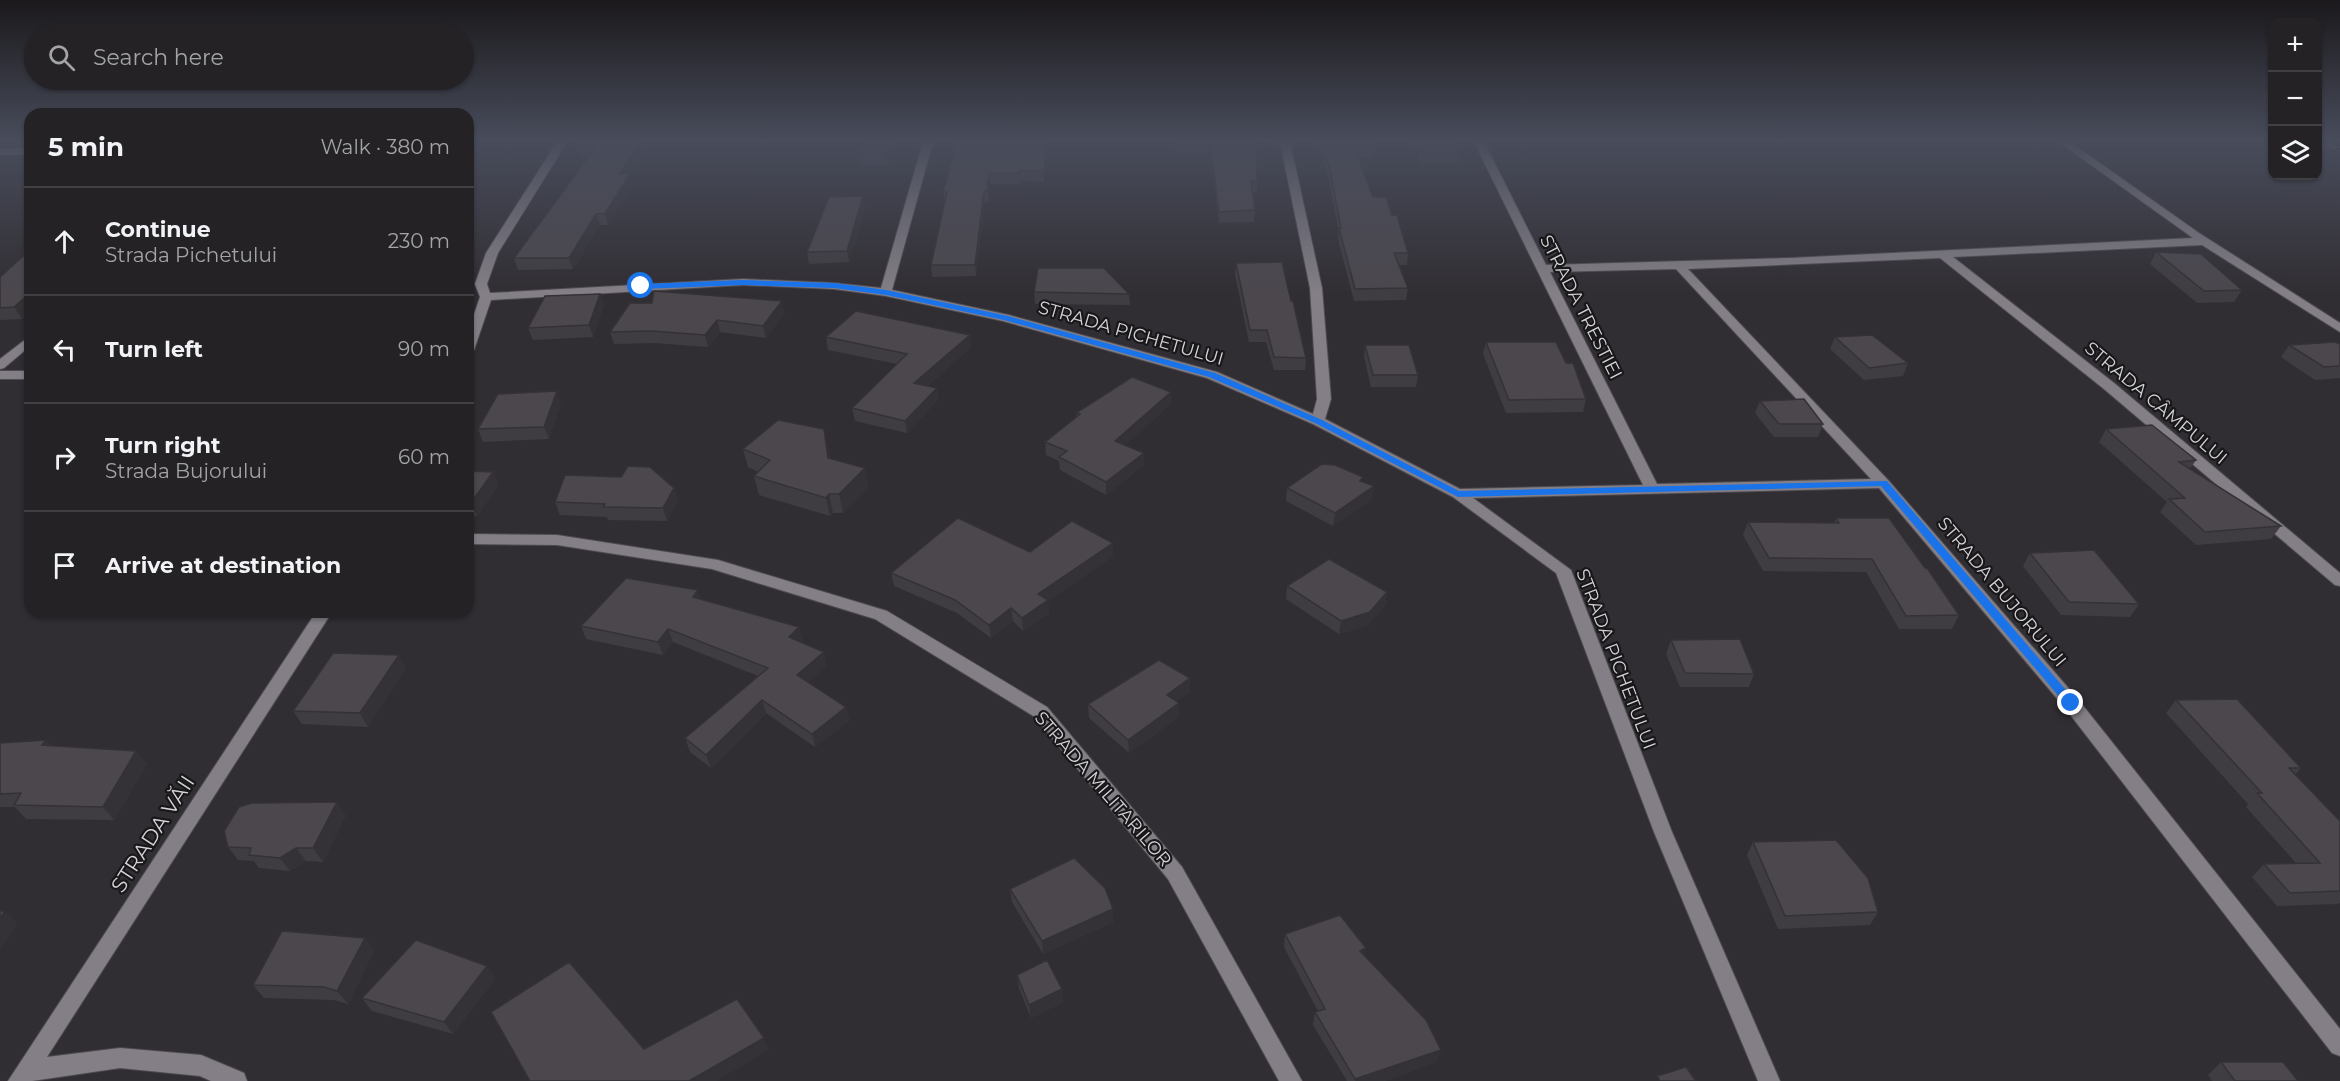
<!DOCTYPE html>
<html lang="en">
<head>
<meta charset="utf-8">
<style>
  body { margin:0; font-family:Montserrat,sans-serif; background:#312f32; color:#f1f3f6 }
  .controls { position:absolute; right:18px; top:18px; display:grid; overflow:hidden; border-radius:12px; box-shadow:0 2px 4px #0004 }
  .controls button { width:54px; height:54px; display:grid; place-items:center; padding:0; border:0; border-bottom:2px solid #423f43; background:#252226; color:#f1f3f6; font:30px sans-serif }
  .stop { position:absolute; width:18px; height:18px; margin:-14px; border:4px solid #1a73e8; border-radius:50%; background:#fff }
  .stop.end { background:#1a73e8; border-color:#fff; box-shadow:0 2px 6px #0008 }
  .list { margin:0; padding:0; list-style:none }
  h2 { display:flex; justify-content:space-between; align-items:center; height:78px; margin:0; padding:0 24px; font-size:26px }
  h2 small { font-size:20px; font-weight:400; color:#a3a4a7 }
  .list li { display:grid; grid-template-columns:39px 1fr auto; gap:18px; align-items:center; box-sizing:border-box; height:108px; padding:0 24px; border-top:2px solid #423f43 }
  .list b { display:block; font-size:22px; white-space:nowrap }
  .list p { margin:0; font-size:20px; white-space:nowrap; color:#a3a4a7 }
  .list em { font-size:20px; font-style:normal; color:#a3a4a7 }
  .icon { flex:none; width:33px; height:33px; fill:none; stroke:currentColor; stroke-width:2; stroke-linecap:round; stroke-linejoin:round }
  .map { position:relative; flex:none; width:2340px; height:1081px; overflow:hidden }
  .search { position:absolute; background:#252226; box-shadow:0 2px 4px #0004; left:24px; top:24px; width:450px; height:66px; display:flex; align-items:center; gap:15px; box-sizing:border-box; padding:0 21px; border-radius:33px; color:#a3a4a7; font-size:22px }
  .panel { position:absolute; background:#252226; box-shadow:0 2px 4px #0004; left:24px; top:108px; width:450px; height:510px; border-radius:18px }
  .map>svg:first-child { display:block }
  .lines { fill:none; stroke-linecap:round; stroke-linejoin:round }
  .minor-casing { stroke:#4e4b50; stroke-width:2 }
  .minor { fill:#847f86; fill-rule:evenodd }
  .rail-casing { stroke:#7d7a7f; stroke-width:4.5 }
  .rail { stroke:#181719; stroke-width:3; stroke-dasharray:10; stroke-linecap:butt }
  .wall { fill:#403d42 }
  .shaded-wall { fill:#343236 }
  .building { fill:#4b474d; stroke:#343236; stroke-width:1.5 }
  .route { fill:#1a73e8 }
  .labels { text-anchor:middle; stroke-width:4.5; stroke-linejoin:round; paint-order:stroke }
  .street-label { font-size:18px; fill:#d6d3d7; stroke:#181719 }
  .near-street-label { font-size:21px; fill:#d6d3d7; stroke:#181719 }
</style>
</head>
<body>
<div class="map">
<svg width="2340" height="1081" viewBox="0 0 2340 1081">
  <rect width="100%" height="100%" fill="#312e33"/>
  <g class="lines">
    <defs>
      <path id="minor" d="M557 142H567L498 253 487 284 490 293 743 279 834 283 881 288 923 142H933L892 290 1009 315 1217 372 1313 414 1317 399 1310 288 1280 142H1290L1322 288 1331 399 1325 419 1460 489 1643 485 1474 142H1484L1546 265 1790 258 2193 238 2059 142H2070L2199 233 2340 323V332L2202 245 1953 257 2114 383 2340 573V586L2335 585 2104 389 1940 258 1688 269 1888 480 2077 698 2340 1029V1056L2332 1053 2065 708 1879 488 1473 498 1571 570 1672 832 1780 1081H1758L1654 832 1556 573 1453 497 1313 424 1207 378 1003 321 886 296 834 289 743 285 491 300 474 350 468 354V332L480 297 475 284 486 253ZM1676 269 1871 479 1657 484 1550 272Z
        M30 148V154L0 155V149Z
        M30 336V346L4 368 0 369V359Z
        M0 371H30V379H0Z
        M468 534 557 535 718 560 887 611 1047 707 1182 867 1302 1081H1279L1168 879 1035 717 875 619 712 569 557 545 468 544Z
        M316 612H332L47 1057 120 1048 201 1055 244 1073 247 1081H211L200 1076 120 1068 32 1081H8Z"/>
    </defs>
    <use href="#minor" class="minor-casing"/>
    <use href="#minor" class="minor"/>
    <defs>
      <path id="rail" d="M2318 142 2340 149"/>
    </defs>
    <use href="#rail" class="rail-casing"/>
    <use href="#rail" class="rail"/>
  </g>
  <path class="wall" d="M581 142H649L629 174 633 185 608 225H600L573 269 518 270 514 258 588 157H581L577 147Z
    M864 142H894L888 165H861L860 154Z
    M953 142H1047L1044 182 1020 181V184H990L988 202H985L976 276 932 277 931 265 945 202 943 192 953 156Z
    M1175 142H1207V154H1176Z
    M1210 142 1257 181V192H1252L1255 210 1254 222 1219 223 1210 150Z
    M1317 142H1376L1373 157 1358 158 1373 197 1392 215 1408 253 1407 265H1398L1408 288 1406 300 1354 301 1338 239 1339 232 1329 181Z
    M1413 142H1454L1459 152 1457 163H1420Z
    M863 196 865 208 849 262 809 264 807 252Z
    M30 250V312L22 319 0 320V277Z
    M2156 252 2242 290 2234 302 2197 303 2150 264Z
    M1236 263 1291 301 1306 358 1305 370H1274L1266 342H1249L1235 275Z
    M1034 292 1129 294 1130 305 1035 304Z
    M600 294 604 305 593 337 533 340 528 328Z
    M785 313 766 338 720 332 708 347 654 343 614 344 610 332Z
    M826 337 971 347 927 386 937 388 938 400 907 433 855 421 852 408 897 364 828 350Z
    M1835 337 1908 363 1903 376 1864 380 1830 349Z
    M1486 342 1586 399 1583 412 1506 413 1483 354Z
    M2340 344V378L2315 380 2281 357 2289 345Z
    M1365 345 1418 375 1416 387H1371L1364 357Z
    M1171 392V404L1125 445 1144 453V465L1106 495 1060 470 1059 461 1046 455 1045 442 1076 417V413Z
    M1760 401 1823 424 1818 437H1774L1755 413Z
    M561 403 549 439 483 442 478 429Z
    M824 429 830 459 869 487 843 513H833L830 516 759 495 754 476 758 472 748 467 743 449Z
    M2106 429 2196 460 2190 469 2281 526 2271 539 2196 545 2160 512 2167 502 2099 442Z
    M468 471 493 472 498 485 477 516 468 515Z
    M1363 482 1372 499 1333 526 1286 501 1287 488Z
    M674 488 678 501 667 521 608 520 607 517 560 515 555 502Z
    M1836 518 1959 615 1952 629H1899L1866 572 1763 571 1743 535 1748 522 1834 523Z
    M1113 543V556L1048 601 1049 613 1023 631 1013 621 991 638 957 613 894 586 891 573 1030 552Z
    M2030 553 2139 604 2130 617 2061 615 2023 566Z
    M1287 586 1387 592 1385 606 1368 625 1339 634 1286 599Z
    M701 599 803 640 801 642 827 665 808 682 850 720 815 747 766 713 711 768 690 752 685 738 758 676 673 642 663 655 586 639 581 626Z
    M1671 640 1754 674 1749 687H1680L1666 654Z
    M406 668 368 727 302 724 293 711Z
    M1190 678V692L1176 701 1179 703V717L1129 753 1089 718 1088 704Z
    M2176 700 2301 768 2295 775 2340 821V903L2338 904 2277 906 2252 877 2264 864 2296 863 2246 807 2248 804 2166 713Z
    M46 740 51 746 147 764 114 820 26 819 15 807H0V743Z
    M346 815 323 862 306 861 290 871 259 868 254 861 238 860 228 847Z
    M1753 842 1878 912 1870 925 1778 929 1747 855Z
    M1010 889 1114 922 1043 954 1012 902Z
    M1285 934 1365 956 1437 1062 1384 1081H1347L1313 1025 1315 1012 1318 1011 1284 947Z
    M365 938 374 951 348 1004 334 1000 264 998 253 985Z
    M487 966 495 979 453 1034 372 1011 362 998Z
    M1017 975 1063 1002 1031 1018 1019 988Z
    M2221 1062 2298 1081H2212L2208 1075Z"/>
  <path class="shaded-wall" d="M640 142H649L622 185 619 174Z
    M890 142H894L888 165 886 154Z
    M1046 142H1047L1044 182V171Z
    M989 173 990 184 988 202 987 191Z
    M630 174 633 185 608 225 605 214Z
    M984 191 985 202 976 276 975 265Z
    M863 196 865 208 849 262 847 251Z
    M596 214 600 225 573 269 569 258Z
    M30 293V312L22 319 14 307Z
    M600 294 604 305 593 337 589 325Z
    M469 297 474 309 468 325V299Z
    M782 301 785 313 766 338 763 326Z
    M717 320 720 332 708 347 705 335Z
    M970 335 971 347 916 395 914 383Z
    M937 388 938 400 907 433 905 421Z
    M557 391 561 403 549 439 544 427Z
    M1171 392V404L1116 454 1115 441Z
    M824 429 828 447 832 477 828 458Z
    M1144 453V465L1106 495V482Z
    M865 468 869 487 843 513 839 494Z
    M493 472 498 485 477 516 471 503Z
    M1374 486 1372 499 1333 526 1335 513Z
    M674 488 678 501 667 521 663 508Z
    M829 494 833 513 830 516 826 498Z
    M1113 543V556L1048 601 1049 613 1023 631 1022 618 1038 594Z
    M698 590 703 603 693 597Z
    M1387 592 1385 606 1368 625 1339 634 1341 621Z
    M1011 608 1013 621 991 638 989 625Z
    M799 627 803 640 792 650 789 637Z
    M668 629 673 642 663 655 658 642Z
    M824 652 827 665 801 688 797 675Z
    M399 655 406 668 368 727 360 713Z
    M1190 678V692L1167 708V695Z
    M762 700 766 713 711 768 706 755Z
    M1179 703V717L1129 753 1128 740Z
    M846 707 850 720 815 747 812 734Z
    M46 740 58 753 42 745Z
    M136 751 147 764 114 820 103 807Z
    M337 802 346 815 323 862 313 848Z
    M296 848 306 861 290 871 280 858Z
    M1113 909 1114 922 1043 954 1042 941Z
    M5 911 18 924 0 950V918Z
    M365 938 374 951 348 1004 337 991Z
    M1366 948 1364 961 1360 951Z
    M487 966 495 979 453 1034 444 1022Z
    M1062 989 1063 1002 1031 1018 1029 1005Z
    M764 1038 769 1050 717 1081H689Z
    M1441 1050 1437 1062 1384 1081H1355V1079Z"/>
  <path class="building" d="M581 142H640L619 174H630L605 214H596L569 258H514L596 147H577Z
    M864 142H890L886 154H860Z
    M953 142H1046L1044 171 1019 170V173H989L987 191H984L975 265H931L947 192H943L953 156Z
    M1176 142H1207V144H1176Z
    M1210 142H1256L1257 181H1251L1255 210 1219 212Z
    M1321 142H1375V146L1354 147 1373 197H1386L1392 215H1397L1408 253H1394L1408 288 1355 289 1339 228H1341L1330 170Z
    M1418 142H1454L1459 152H1422Z
    M863 196 847 251 807 252 829 197Z
    M30 250V293L14 307 0 308V277Z
    M2156 252 2201 254 2242 290 2204 291Z
    M1282 262 1291 301H1293L1306 358 1274 357 1267 330H1250L1236 263Z
    M1038 268H1104L1129 294 1034 292Z
    M654 291 782 301 763 326 717 320 705 335 651 331 610 332 630 303H652Z
    M600 294 589 325 528 328 545 296Z
    M856 311 970 335 914 383 937 388 905 421 852 408 907 354 826 337Z
    M1872 335 1908 363 1869 368 1835 337Z
    M1486 342H1556L1566 363H1573L1586 399 1509 400Z
    M2335 342 2340 344V366L2324 367 2289 345Z
    M1365 345H1409L1418 375H1373Z
    M1132 377 1171 392 1115 441 1144 453 1106 482 1059 457 1067 451 1045 442 1080 414 1076 413Z
    M557 391 544 427 478 429 498 394Z
    M1804 399 1823 424H1779L1760 401Z
    M778 420 824 429 828 458 865 468 839 494H829L826 498 754 476 770 460 743 449Z
    M2152 425 2196 460 2179 462 2281 526 2205 532 2169 499 2185 498 2106 429Z
    M1322 464 1335 465 1363 477 1360 481 1374 486 1335 513 1287 488Z
    M628 466 650 467 674 488 663 508 603 507 605 504 555 502 565 475 621 477Z
    M468 471 493 472 471 503H468Z
    M958 518 1030 552 1072 521 1113 543 1038 594 1048 600 1022 618 1011 608 989 625 955 600 891 573Z
    M1836 518H1889L1925 568H1927L1959 615 1906 616 1872 559 1769 558 1748 522 1839 523Z
    M2094 550 2139 604 2069 602 2030 553Z
    M1329 559 1387 592 1370 612 1341 621 1287 586Z
    M626 578 698 590 693 597 799 627 789 637 824 652 797 675 846 707 812 734 762 700 706 755 685 738 768 668 668 629 658 642 581 626Z
    M1740 639 1754 674 1685 673 1671 640Z
    M333 653 399 655 360 713 293 711Z
    M1159 660 1190 678 1167 695 1179 703 1128 740 1088 704Z
    M2237 699 2301 768H2289L2340 821V891L2290 893 2264 864 2320 863 2257 793H2262L2176 700Z
    M46 740 42 745 136 751 103 807 14 805 21 793 0 794V743Z
    M337 802 313 848H296L280 858 249 855 251 848 228 847 224 831 239 807 252 803Z
    M1836 840 1868 878 1878 912 1785 916 1753 842Z
    M1074 858 1105 888 1113 909 1042 941 1010 889Z
    M0 911H5L0 918Z
    M1340 915 1366 948 1360 951 1426 1020 1441 1050 1355 1079 1315 1012 1325 1009 1285 934Z
    M282 931 365 938 337 991 324 987 253 985Z
    M416 940 487 966 444 1022 362 998Z
    M1047 960 1062 989 1029 1005 1017 975Z
    M569 962 644 1049 737 999 764 1038 689 1081H530L491 1012Z
    M2221 1062H2283L2298 1081H2235Z
    M1686 1067 1696 1081H1660L1657 1076Z"/>
  <linearGradient id="sky" x2="0" y2="1"><stop stop-color="#1b191c"/><stop offset="0.48" stop-color="#484c5b"/><stop offset="1" stop-color="#484c5b" stop-opacity="0"/></linearGradient>
  <rect width="2340" height="293" fill="url(#sky)"/>
  <path class="route" d="M743 280 834 283 886 290 1008 316 1215 373 1322 420 1459 491 1887 481 2077 703 2075 706H2067L1881 486 1458 497 1315 423 1209 377 1004 320 886 295 834 288 743 285 641 289 637 286 641 284Z"/>
  <g class="labels">
    <g class="street-label">
      <text transform="translate(1581 307) rotate(63)" y="6">STRADA TRESTIEI</text>
      <text transform="translate(1131 333) rotate(16)" y="6">STRADA PICHETULUI</text>
      <text transform="translate(2156 403) rotate(40)" y="6">STRADA CÂMPULUI</text>
      <text transform="translate(2002 592) rotate(50)" y="6">STRADA BUJORULUI</text>
      <text transform="translate(1616 659) rotate(69)" y="6">STRADA PICHETULUI</text>
      <text transform="translate(1103 789) rotate(49)" y="6">STRADA MILITARILOR</text>
    </g>
    <g class="near-street-label">
      <text transform="translate(153 834) rotate(-57)" y="7">STRADA VĂII</text>
    </g>
  </g>
</svg>
<div class="controls">
<button>+</button>
<button>−</button>
<button><svg class="icon" aria-label="layers" viewBox="0 0 24 24"><path d="M12 4l9 5-9 5-9-5zM3 14l9 5 9-5"/></svg></button>
</div>
<div class="stop" style="left:641px;top:286px"></div>
<div class="stop end" style="left:2071px;top:703px"></div>
<div class="search"><svg class="icon" aria-label="search" viewBox="0 0 24 24"><circle cx="10" cy="10" r="6"/><path d="M15 15l6 6"/></svg>Search here</div>
<section class="panel">
<h2>5 min<small>Walk · 380 m</small></h2>
<ul class="list">
<li><svg class="icon" aria-label="ahead" viewBox="0 0 24 24"><path d="M12 20V5M6 11l6-6 6 6"/></svg><div><b>Continue</b><p>Strada Pichetului</p></div><em>230 m</em></li>
<li><svg class="icon" aria-label="left" viewBox="0 0 24 24"><path d="M17 20v-9H6M10 6l-5 5 5 5"/></svg><div><b>Turn left</b></div><em>90 m</em></li>
<li><svg class="icon" aria-label="right" viewBox="0 0 24 24"><path d="M7 20v-9h11M14 6l5 5-5 5"/></svg><div><b>Turn right</b><p>Strada Bujorului</p></div><em>60 m</em></li>
<li><svg class="icon" aria-label="arrive" viewBox="0 0 24 24"><path d="M6 21V4h12l-3 4 3 4H6"/></svg><div><b>Arrive at destination</b></div></li>
</ul>
</section>
</div>
</body>
</html>
